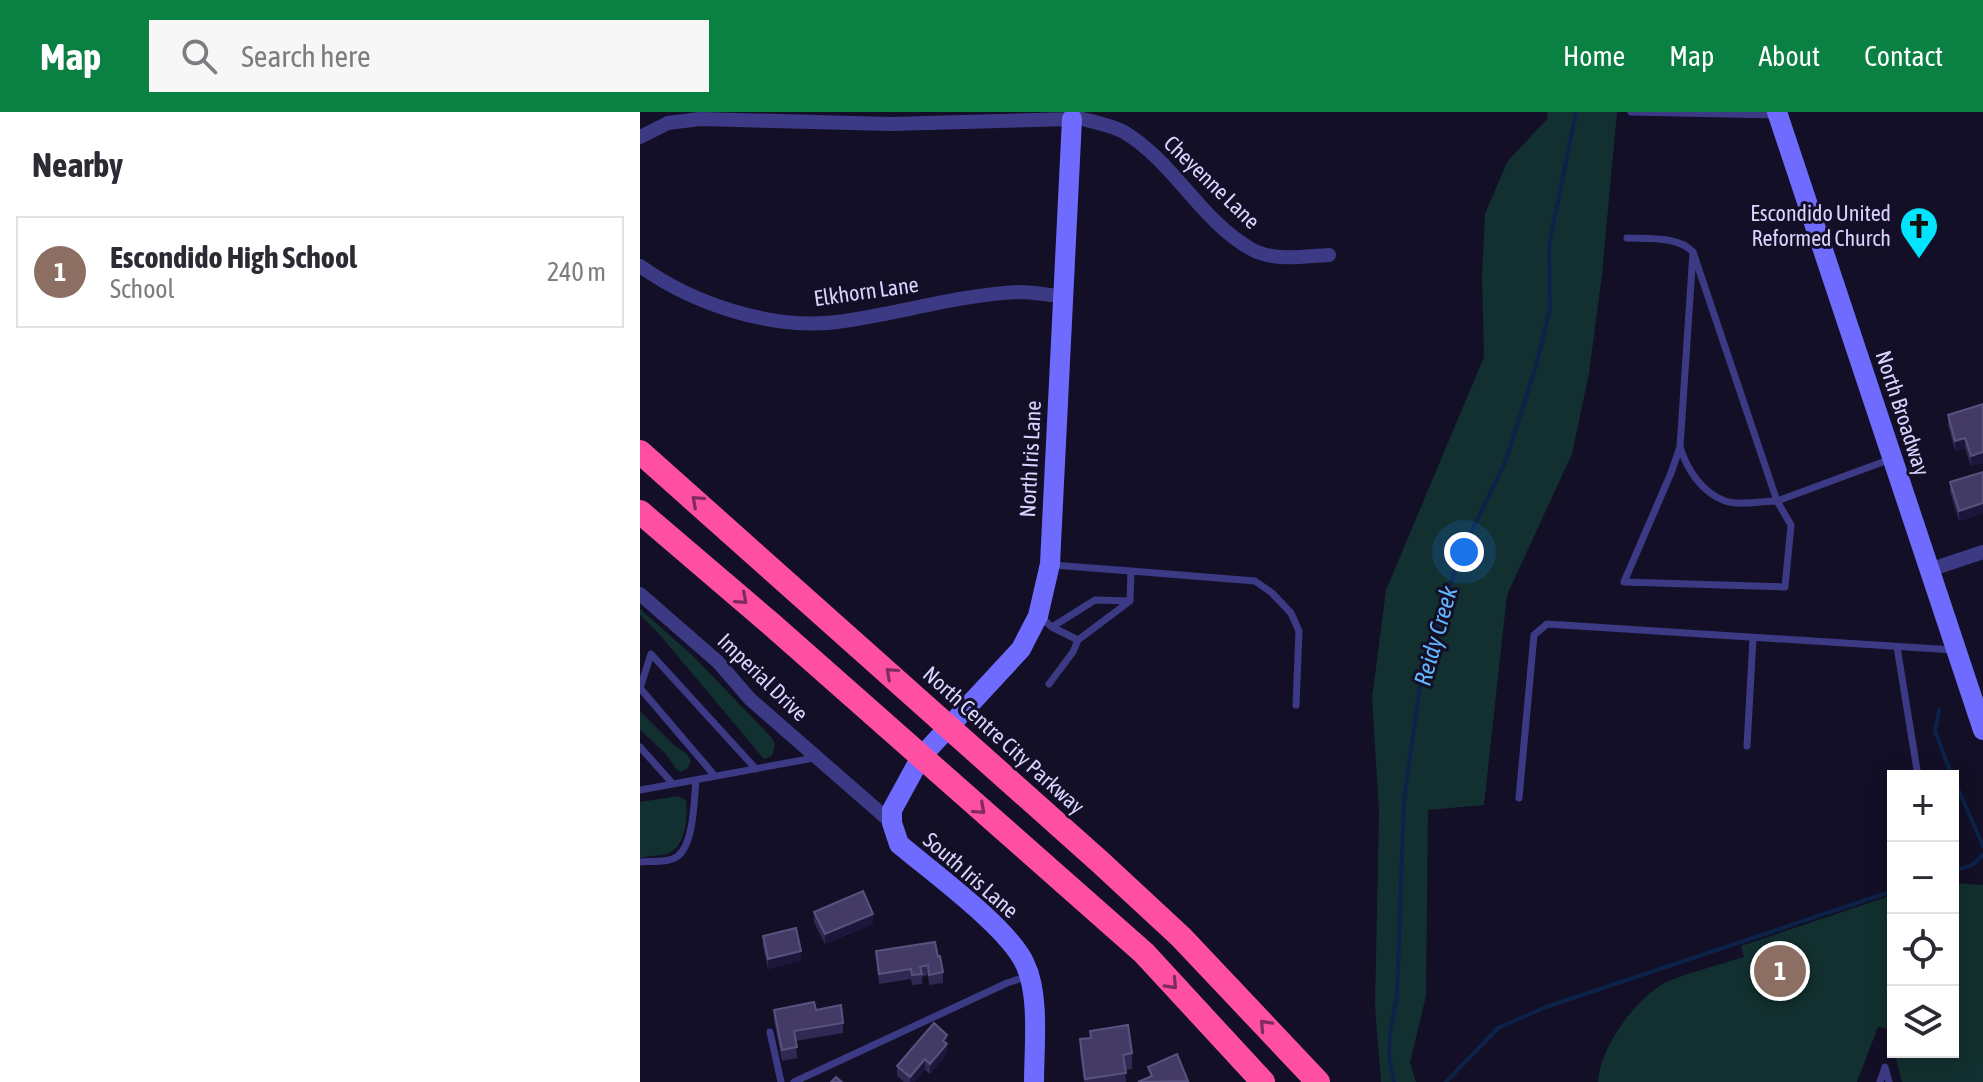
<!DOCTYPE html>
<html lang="en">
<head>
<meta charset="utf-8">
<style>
  body { margin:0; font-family:"Asap Condensed",sans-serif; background:#f7f7f7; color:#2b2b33 }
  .controls { position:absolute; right:24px; bottom:24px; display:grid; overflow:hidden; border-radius:0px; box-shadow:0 4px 20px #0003 }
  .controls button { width:72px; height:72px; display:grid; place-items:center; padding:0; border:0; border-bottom:2px solid #e1e1e2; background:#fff; color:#2b2b33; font:40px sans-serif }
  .you { position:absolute; left:824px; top:440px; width:28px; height:28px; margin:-20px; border:6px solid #fff; border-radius:50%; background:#1a73e8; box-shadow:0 0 0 12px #1a73e833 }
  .badge { display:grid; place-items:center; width:52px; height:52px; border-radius:50%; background:#0b8043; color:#fff; font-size:26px; font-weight:700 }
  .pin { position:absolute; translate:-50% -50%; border:4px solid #fff; box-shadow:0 2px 8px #0006 }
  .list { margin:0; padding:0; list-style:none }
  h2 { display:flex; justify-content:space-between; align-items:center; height:104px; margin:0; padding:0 32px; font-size:34px }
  h2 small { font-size:26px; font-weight:400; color:#7c7c81 }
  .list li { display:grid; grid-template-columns:52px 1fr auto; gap:24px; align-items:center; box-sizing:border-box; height:112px; margin:0 16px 16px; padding:0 16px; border:2px solid #e1e1e2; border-radius:0px }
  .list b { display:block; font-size:30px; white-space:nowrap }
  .list p { margin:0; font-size:26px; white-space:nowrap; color:#7c7c81 }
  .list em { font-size:26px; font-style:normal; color:#7c7c81 }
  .icon { flex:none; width:44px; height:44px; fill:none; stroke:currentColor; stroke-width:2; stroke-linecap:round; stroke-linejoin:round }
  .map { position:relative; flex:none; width:1343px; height:970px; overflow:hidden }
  header { display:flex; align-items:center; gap:48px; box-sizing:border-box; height:112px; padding:0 40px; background:#0b8043; color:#fff }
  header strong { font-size:38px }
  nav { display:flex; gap:44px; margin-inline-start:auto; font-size:28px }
  .search { width:560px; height:72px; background:#f7f7f7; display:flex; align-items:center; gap:20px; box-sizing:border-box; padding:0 28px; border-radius:0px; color:#7c7c81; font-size:30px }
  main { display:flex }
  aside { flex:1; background:#fff }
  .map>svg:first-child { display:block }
  .green { fill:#12302f }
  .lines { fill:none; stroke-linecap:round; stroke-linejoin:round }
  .stream { stroke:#0c2248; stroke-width:4 }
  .lane { stroke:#3d3a85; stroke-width:7 }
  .street { stroke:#3d3a85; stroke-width:14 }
  .secondary { stroke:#6f6bff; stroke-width:20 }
  .highway { stroke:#ff4fa3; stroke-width:24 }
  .wall { fill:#312854 }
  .shaded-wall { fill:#1d163a }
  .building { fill:#433a66; stroke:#5a527e; stroke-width:2 }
  .oneway { stroke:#7d2c5e }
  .labels { text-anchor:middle; stroke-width:6; stroke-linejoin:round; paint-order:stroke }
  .street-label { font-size:22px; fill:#d9d4ff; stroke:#130f26 }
  .poi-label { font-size:22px; fill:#d9d4ff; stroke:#130f26; text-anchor:end }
  .water-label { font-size:24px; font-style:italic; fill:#62b6ff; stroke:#130f26 }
</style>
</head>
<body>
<header>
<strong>Map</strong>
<div class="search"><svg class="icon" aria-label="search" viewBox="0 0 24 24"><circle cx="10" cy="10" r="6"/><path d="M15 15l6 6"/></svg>Search here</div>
<nav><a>Home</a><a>Map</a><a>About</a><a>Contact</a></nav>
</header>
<main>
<aside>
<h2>Nearby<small></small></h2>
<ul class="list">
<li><span class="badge" style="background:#8d6e63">1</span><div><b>Escondido High School</b><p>School</p></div><em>240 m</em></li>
</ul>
</aside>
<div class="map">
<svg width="1343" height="970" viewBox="0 0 1343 970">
  <rect width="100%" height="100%" fill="#130f26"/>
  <path class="green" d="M907 0H977L962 163 949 261 932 342 867 483 844 693 788 698 786 884 770 951 776 970H741L735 894 739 700 732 586 746 478 844 245 842 164 845 102 867 50 908 6Z
    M0 497 52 543 132 626 135 632 132 644 124 647 19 522 0 503Z
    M0 599 34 633 47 642 51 649 48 656 41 660 37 658 25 641 0 618Z
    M38 684 46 688C48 705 46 735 27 742 19 744 8 744 0 746V690Z
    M1313 765 1315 771 1343 773V970H1262L1254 940H1313Z
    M1253 783V934L1249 917 1238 915 1217 970H958C960 937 992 891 1021 873 1038 863 1083 852 1104 845L1101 834Z"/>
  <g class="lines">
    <path class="stream" d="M1299 598 1295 619 1312 664
      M1313 665 1343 734
      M1313 759 1332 753 1343 743
      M754 970 749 944 750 921 757 883 764 688 781 567 819 446 866 348 896 254 910 197 909 133 936 0
      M806 970 858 916 906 895 1253 779"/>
    <path class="lane" d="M991 0 1136 3
      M987 126C1008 127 1038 124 1053 140
      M1040 335 1031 361 984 470 1145 475 1151 413 1137 389C1122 389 1100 394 1085 389 1061 380 1047 357 1040 335L1053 140 1137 389 1251 347
      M412 453 491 459 490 489 438 528
      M491 459 615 469 632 481 651 501 659 519 656 593
      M400 505 412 515 438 528 433 540 409 572
      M412 515 455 488 490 489
      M1257 535 1278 664
      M1107 634 1113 526
      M0 635 33 672
      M75 664 0 576 11 542 116 657
      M0 678 174 646
      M879 686 894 523 907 512 1314 538
      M0 750C12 749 29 751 38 744 54 731 54 688 56 668
      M130 920 141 970
      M154 970 367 871 386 865
      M1240 970 1245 955 1249 970"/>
    <path class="street" d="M0 25 28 11 60 7 251 12 432 7 431 4C448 9 469 12 484 20 534 50 560 108 611 137 634 150 664 144 689 143
      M0 154C53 192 131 218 197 210 258 202 317 183 379 180 393 180 407 183 421 184
      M1289 458 1343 440
      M0 482 78 550 110 587 252 711"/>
    <path class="secondary" d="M1137 0 1343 618
      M394 970C394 936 400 883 385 852 369 816 292 760 259 732L252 711V698L281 645 381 537 398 504 410 452 432 7"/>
    <path class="highway" d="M0 340 459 749 541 825 678 970
      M0 400 130 511 504 841 623 970"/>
  </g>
  <path class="wall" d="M1343 292V351L1331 354 1325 336 1315 339 1308 313V303Z
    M1343 360V401L1319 409 1310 380V370Z
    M174 800 233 812 185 832 174 810Z
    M123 824 161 849 128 857 123 834Z
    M236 839 298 845 303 860V871L289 873 288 863 282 865V872L272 873 271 867 239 872Z
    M134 898H176L203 911V921L156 929 157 946 142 949 134 908Z
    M450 919 492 941V957L485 958 486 970H444L440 942V927L450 926Z
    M307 923V942L290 962 285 958 274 970H264L257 964V954Z"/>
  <path class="shaded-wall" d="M1325 326V336L1315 339V329Z
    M1343 340V351L1331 354V344Z
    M1343 391V401L1319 409V399Z
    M233 802V812L185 832V822Z
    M161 839V849L128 857V847Z
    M307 923V942L290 962V952L303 929Z
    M285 947V958L274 970H270V965Z"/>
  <path class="building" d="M1343 292V340L1331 344 1325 326 1315 329 1308 303Z
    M1343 360V391L1319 399 1310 370Z
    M223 779 233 802 185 822 174 800Z
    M156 816 161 839 128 847 123 824Z
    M295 830 298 845 300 844 303 860 289 863 288 853 280 855 282 862 272 863 271 857 239 862 236 839Z
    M174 890 176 898 201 893 203 911 154 919 157 935 142 938 134 898Z
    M294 911 307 923 303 929 307 932 290 952 285 947 270 965 257 954Z
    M488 913 492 941 483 943 486 961 445 967 440 927 451 926 450 919Z
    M537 942 548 969 498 970 512 964 508 955Z
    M196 965 202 970H191Z"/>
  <defs><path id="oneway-chevron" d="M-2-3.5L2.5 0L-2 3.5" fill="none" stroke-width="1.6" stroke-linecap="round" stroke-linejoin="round" transform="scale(2)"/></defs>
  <g class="oneway">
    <use href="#oneway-chevron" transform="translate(57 389) rotate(-138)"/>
    <use href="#oneway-chevron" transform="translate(102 487) rotate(41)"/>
    <use href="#oneway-chevron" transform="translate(251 561) rotate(-138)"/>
    <use href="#oneway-chevron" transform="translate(340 697) rotate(42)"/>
    <use href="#oneway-chevron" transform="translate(532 872) rotate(47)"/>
    <use href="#oneway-chevron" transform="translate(625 913) rotate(-133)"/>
  </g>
  <defs>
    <symbol id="church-pin" viewBox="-11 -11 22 30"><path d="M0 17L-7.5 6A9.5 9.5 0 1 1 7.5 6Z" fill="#00e5ff" stroke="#130f26"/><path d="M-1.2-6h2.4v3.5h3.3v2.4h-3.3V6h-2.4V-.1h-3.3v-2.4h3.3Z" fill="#111"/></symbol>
  </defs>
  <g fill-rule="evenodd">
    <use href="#church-pin" x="1257" y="92" width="44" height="60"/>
  </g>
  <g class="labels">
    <g class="street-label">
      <text transform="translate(572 70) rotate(44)" y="8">Cheyenne Lane</text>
      <text transform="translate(226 179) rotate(-8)" y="8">Elkhorn Lane</text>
      <text transform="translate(1263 301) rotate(72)" y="8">North Broadway</text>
      <text transform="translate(390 347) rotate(-87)" y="8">North Iris Lane</text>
      <text transform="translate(123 565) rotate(44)" y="8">Imperial Drive</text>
      <text transform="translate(364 628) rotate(42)" y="8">North Centre City Parkway</text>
      <text transform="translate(331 763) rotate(41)" y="8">South Iris Lane</text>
    </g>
    <g class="poi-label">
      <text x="1251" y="109">Escondido United<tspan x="1251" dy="25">Reformed Church</tspan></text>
    </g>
    <g class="water-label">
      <text transform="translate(796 524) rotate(-74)" y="8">Reidy Creek</text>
    </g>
  </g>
</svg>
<div class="controls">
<button>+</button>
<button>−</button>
<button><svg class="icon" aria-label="locate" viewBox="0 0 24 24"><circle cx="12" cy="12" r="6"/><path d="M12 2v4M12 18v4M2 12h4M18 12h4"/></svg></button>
<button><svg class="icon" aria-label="layers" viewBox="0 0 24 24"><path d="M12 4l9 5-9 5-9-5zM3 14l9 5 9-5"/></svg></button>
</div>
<div class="you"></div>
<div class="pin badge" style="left:1140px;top:859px;background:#8d6e63">1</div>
</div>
</main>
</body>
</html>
